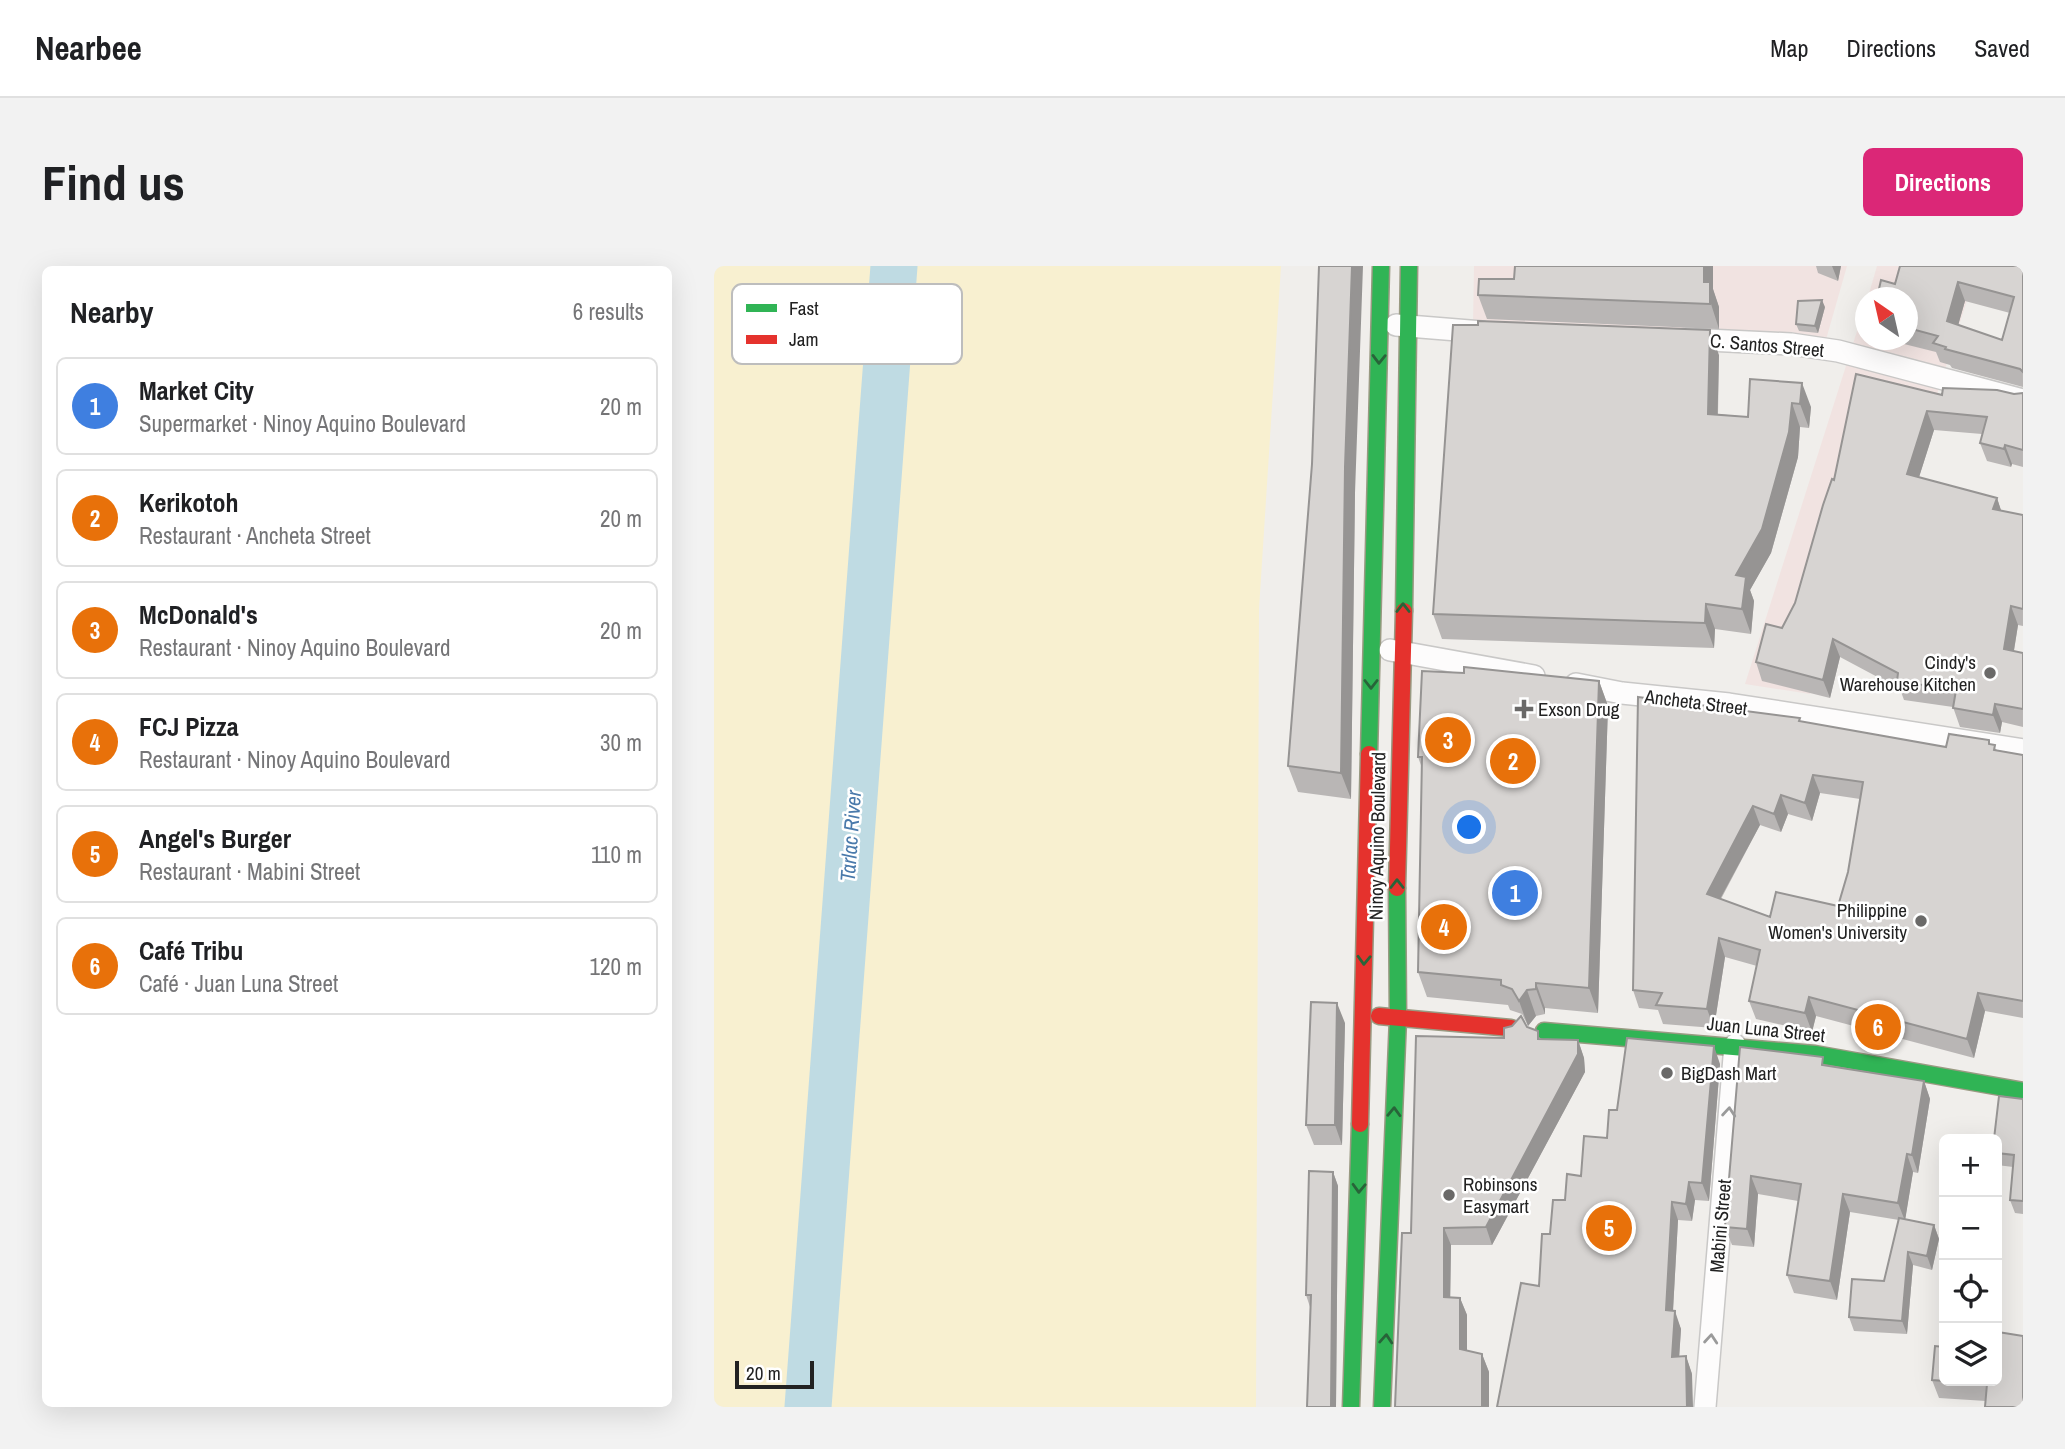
<!DOCTYPE html>
<html lang="en">
<head>
<meta charset="utf-8">
<style>
  body { margin:0; font-family:"Archivo Narrow",sans-serif; background:#f2f2f2; color:#202124 }
  .controls { position:absolute; right:21px; bottom:21px; display:grid; overflow:hidden; border-radius:10px; box-shadow:0 7px 28px #0002 }
  .controls button { width:63px; height:63px; display:grid; place-items:center; padding:0; border:0; border-bottom:2px solid #e0e0e0; background:#fff; color:#202124; font:35px sans-serif }
  .compass { position:absolute; left:1141px; top:21px; width:63px; height:63px; border-radius:50%; background:#fff; box-shadow:0 7px 28px #0002; rotate:326deg }
  .scale { position:absolute; left:21px; bottom:18px; width:79px; box-sizing:border-box; padding-left:7px; border:4px solid #222; border-top:0; font-size:19px; line-height:24px; white-space:nowrap; color:#222; -webkit-text-stroke:5px #fff; paint-order:stroke }
  .you { position:absolute; left:756px; top:562px; width:24px; height:24px; margin:-18px; border:5px solid #fff; border-radius:50%; background:#1a73e8; box-shadow:0 0 0 10px #1a73e833 }
  .badge { display:grid; place-items:center; width:46px; height:46px; border-radius:50%; background:#db2777; color:#fff; font-size:23px; font-weight:700 }
  .pin { position:absolute; translate:-50% -50%; border:4px solid #fff; box-shadow:0 2px 7px #0006 }
  .list { margin:0; padding:0; list-style:none }
  h2 { display:flex; justify-content:space-between; align-items:center; height:91px; margin:0; padding:0 28px; font-size:30px }
  h2 small { font-size:23px; font-weight:400; color:#757577 }
  .list li { display:grid; grid-template-columns:46px 1fr auto; gap:21px; align-items:center; box-sizing:border-box; height:98px; margin:0 14px 14px; padding:0 14px; border:2px solid #e0e0e0; border-radius:10px }
  .list b { display:block; font-size:26px; white-space:nowrap }
  .list p { margin:0; font-size:23px; white-space:nowrap; color:#757577 }
  .list em { font-size:23px; font-style:normal; color:#757577 }
  .icon { flex:none; width:38px; height:38px; fill:none; stroke:currentColor; stroke-width:2; stroke-linecap:round; stroke-linejoin:round }
  .map { position:relative; flex:none; width:1309px; height:1141px; overflow:hidden; border-radius:10px }
  header { display:flex; align-items:center; gap:42px; box-sizing:border-box; height:98px; padding:0 35px; background:#fff; border-bottom:2px solid #e0e0e0 }
  header strong { font-size:33px }
  nav { display:flex; gap:38px; margin-inline-start:auto; font-size:24px }
  .intro { display:flex; align-items:center; justify-content:space-between; box-sizing:border-box; height:168px; padding:0 42px }
  h1 { margin:0; font-size:49px }
  .button { padding:18px 32px; border-radius:10px; background:#db2777; color:#fff; font-size:24px; font-weight:700 }
  main { display:flex; gap:42px; padding:0 42px }
  aside { flex:1; background:#fff; border-radius:10px; box-shadow:0 7px 28px #0002 }
  .map>svg:first-child { display:block }
  .commercial { fill:#f1e3e1 }
  .sand { fill:#f8f0d0 }
  .lines { fill:none; stroke-linecap:round; stroke-linejoin:round }
  .river { stroke:#bfdbe3; stroke-width:47 }
  .street-casing { stroke:#c9c8c7; stroke-width:24 }
  .fast-casing { stroke:#999a82; stroke-width:19 }
  .jam-casing { stroke:#999a82; stroke-width:19 }
  .street { stroke:#fdfcfc; stroke-width:21 }
  .fast { stroke:#30b455; stroke-width:16 }
  .jam { stroke:#e5322d; stroke-width:16 }
  .wall { fill:#b9b6b5; fill-rule:evenodd }
  .shaded-wall { fill:#969493 }
  .building { fill:#d7d4d2; stroke:#969493; stroke-width:2; fill-rule:evenodd }
  .oneway { stroke:#286439 }
  .oneway2 { stroke:#9a9a9a }
  .poi-dot { fill:#6a6968; stroke:#fff; stroke-width:2.5 }
  .labels { text-anchor:middle; stroke-width:5; stroke-linejoin:round; paint-order:stroke }
  .street-label { font-size:19px; fill:#222; stroke:#fff }
  .poi-label { font-size:19px; fill:#222; stroke:#fff; text-anchor:start }
  .water-label { font-size:21px; font-style:italic; fill:#4a7aab; stroke:#fff }
  .key { fill:#fff; stroke:#bdbdbd; stroke-width:2 }
  .key-label { font-size:19px; fill:#222 }
</style>
</head>
<body>
<header>
<strong>Nearbee</strong>
<nav><a>Map</a><a>Directions</a><a>Saved</a></nav>
</header>
<div class="intro"><h1>Find us</h1><a class="button">Directions</a></div>
<main>
<aside>
<h2>Nearby<small>6 results</small></h2>
<ul class="list">
<li><span class="badge" style="background:#3f7fe0">1</span><div><b>Market City</b><p>Supermarket · Ninoy Aquino Boulevard</p></div><em>20 m</em></li>
<li><span class="badge" style="background:#e8710a">2</span><div><b>Kerikotoh</b><p>Restaurant · Ancheta Street</p></div><em>20 m</em></li>
<li><span class="badge" style="background:#e8710a">3</span><div><b>McDonald's</b><p>Restaurant · Ninoy Aquino Boulevard</p></div><em>20 m</em></li>
<li><span class="badge" style="background:#e8710a">4</span><div><b>FCJ Pizza</b><p>Restaurant · Ninoy Aquino Boulevard</p></div><em>30 m</em></li>
<li><span class="badge" style="background:#e8710a">5</span><div><b>Angel's Burger</b><p>Restaurant · Mabini Street</p></div><em>110 m</em></li>
<li><span class="badge" style="background:#e8710a">6</span><div><b>Café Tribu</b><p>Café · Juan Luna Street</p></div><em>120 m</em></li>
</ul>
</aside>
<div class="map">
<svg width="1309" height="1141" viewBox="0 0 1309 1141">
  <rect width="100%" height="100%" fill="#f0eeeb"/>
  <path class="commercial" d="M760 0H1133L1111 77 759 59Z
    M1163 0H1264L1220 138 1096 428 1031 418 1151 40 1152 74H1194V32L1154 31Z"/>
  <path class="sand" d="M0 0H567L545 343 542 1141H0Z"/>
  <g class="lines">
    <path class="river" d="M94 1141 180 0"/>
    <defs>
      <path id="street" d="M682 59 768 66
        M972 73 1077 78 1124 85 1309 134
        M676 384 820 410
        M862 418 908 427 1015 438 1309 484
        M991 1141 1021 779"/>
      <path id="fast" d="M690 345 695 0
        M655 488 667 0
        M830 765 1101 788 1309 825
        M637 1141 646 858
        M668 1141 684 752 683 622"/>
      <path id="jam" d="M683 622 690 345
        M665 750 797 762
        M646 858 655 488"/>
    </defs>
    <use href="#street" class="street-casing"/>
    <use href="#fast" class="fast-casing"/>
    <use href="#jam" class="jam-casing"/>
    <use href="#street" class="street"/>
    <use href="#fast" class="fast"/>
    <use href="#jam" class="jam"/>
  </g>
  <path class="wall" d="M999 0V23L1005 41V63L773 53 764 29Z
    M1102 0H1127L1124 15 1104 7Z
    M1309 0V121L1238 102 1236 99 1226 96 1222 86 1174 74H1194V32L1181 18ZM1251 35 1296 47 1288 74 1244 59Z
    M1111 41 1104 67 1085 65 1082 58Z
    M1005 89 1004 148 1034 151 1036 113 1097 141 1095 162 1086 161 1084 191 1057 287 1036 324 1040 335 1037 368 1001 363 1000 382 728 373 719 348Z
    M1309 127V201L1298 198 1297 201 1273 195 1266 177 1268 168 1220 164 1205 211 1283 232 1287 245 1309 249V360L1304 359 1300 385 1309 387V461L1288 456 1286 467 1246 461 1239 441 1190 434 1186 423 1126 391 1116 432 1048 415 1042 396 1068 362 1081 337 1120 214 1228 129 1300 128Z
    M598 198 641 227 637 533 584 526 574 500Z
    M885 415 894 440 884 747 831 742V748L822 750 814 760 808 748 796 744 794 739 713 731 704 706 708 502 704 491Z
    M1088 456 1232 481 1275 474 1276 478 1283 484 1309 489V752L1271 745 1260 792 1102 750 1098 766 1042 753 1035 735 1043 700 1011 691 1000 762 949 758 944 744 925 742 919 724ZM1106 527 1146 533 1134 606 1124 640 1056 651 1007 633 1046 559 1067 566 1074 548 1098 555Z
    M631 757 628 879H600L592 859Z
    M813 761 827 773 864 774 870 792 871 806 778 979H737L736 1031 746 1032 753 1049V1085L768 1088 775 1106V1141H681L697 967 790 772Z
    M1026 781 1112 799 1210 815 1216 833 1204 907 1199 906 1191 953 1220 959 1225 973 1218 1004 1199 999 1193 1068 1140 1065 1135 1051 1170 1015 1185 954 1136 946 1123 1034 1080 1027 1073 1009 1084 935 1044 928 1040 981 1018 979 1011 961Z
    M1006 798 995 935 981 934 978 955 964 954 959 1045 967 1063 965 1091 972 1090 978 1108 825 1020 836 968 851 934 893 872 903 844Z
    M1309 833V948L1301 947 1296 934 1299 901 1283 899V873Z
    M619 906 624 920 622 1141H593L596 1041 592 1029Z
    M1309 1070 1272 1135 1225 1132 1218 1114 1230 1115Z"/>
  <path class="shaded-wall" d="M638 0H649L641 227 637 533 627 507 631 201Z
    M990 0H999V23L1005 41V63L990 16Z
    M1118 0H1127L1124 15Z
    M1244 16 1251 35 1240 74 1233 55Z
    M1108 34 1111 41 1104 67 1101 60Z
    M996 64 1005 89 1003 172 994 148Z
    M1088 117 1097 141 1095 162 1086 138Z
    M1078 137 1086 161 1084 191 1057 287 1036 324 1040 335 1037 368 1028 343 1022 309Z
    M1213 145 1220 164 1200 227 1193 208Z
    M1291 179 1298 198 1297 201 1290 183Z
    M1283 232 1289 250 1279 243Z
    M992 338 1001 363 1000 382 991 357Z
    M1297 340 1304 359 1297 402 1290 383Z
    M1119 373 1126 391 1116 432 1109 414Z
    M885 415 894 440 884 747 875 722Z
    M1281 438 1288 456 1286 467 1279 449Z
    M1099 509 1106 527 1098 555 1091 537Z
    M1067 529 1074 548 1067 566 1060 548Z
    M1039 540 1046 559 999 646 993 628Z
    M1005 672 1011 691 1000 762 993 743Z
    M822 717 831 742V748L822 723Z
    M813 724 822 750 814 760 805 735Z
    M1264 727 1271 745 1260 792 1253 773Z
    M1095 731 1102 750 1098 766 1091 747Z
    M623 737 631 757 628 879 621 859Z
    M864 774 870 792 871 806 778 979 772 961Z
    M1000 780 1006 798 995 935 988 917Z
    M1210 815 1216 833 1204 907 1198 889Z
    M1193 888 1199 906 1191 955 1184 937Z
    M619 906 624 920 622 1141H617Z
    M1037 910 1044 928 1040 981 1033 963Z
    M975 916 981 934 978 955 972 938Z
    M1129 928 1136 946 1123 1034 1116 1015Z
    M958 936 964 954 958 1062 952 1044Z
    M1220 959 1225 973 1218 1004 1213 990Z
    M730 962 737 979 736 1049 730 1031Z
    M1194 986 1199 999 1193 1068 1188 1055Z
    M746 1032 753 1049V1101L746 1083Z
    M961 1045 967 1063 964 1109 958 1091Z
    M768 1088 775 1106V1141H768Z
    M972 1090 978 1108 979 1141H973Z"/>
  <path class="building" d="M605 0H638L631 201 627 507 574 500 598 198Z
    M801 0H990V16H996V38L764 29 765 13H800Z
    M1186 0H1309V106L1306 103 1231 83 1232 81 1219 77 1224 70 1194 62V32H1163L1167 14 1181 18ZM1244 16 1300 31 1288 74 1233 55Z
    M1108 34 1101 60 1082 58 1084 35Z
    M764 55 996 64 994 148 1034 151 1036 113 1088 117 1086 138 1078 137 1075 166 1048 263 1022 309 1032 311 1028 343 992 338 991 357 719 348 739 59H764Z
    M1142 108 1228 129 1229 122 1283 124 1300 128 1309 127V184L1291 179 1290 183 1266 177 1273 151 1213 145 1193 208 1283 232 1279 243 1309 249V343L1297 340 1290 383 1309 387V443L1281 438 1279 449 1239 442 1242 424 1183 415 1184 407 1119 373 1109 414 1042 396 1052 358 1068 362 1081 337 1109 239 1118 213 1120 214Z
    M750 401 885 415 875 722 822 717V723L813 724 805 735 798 723 787 719V714L704 706 708 491H704L708 405 750 407Z
    M924 431 1086 452 1085 455 1232 481 1235 468 1275 474V478L1281 479 1280 484 1309 489V735L1264 727 1253 773 1095 731 1091 747 1035 735 1046 684 1005 672 993 743 942 739 948 727 919 724ZM1099 509 1149 516 1134 606 1124 640 1062 626 1056 651 993 628 1039 540 1060 548 1067 529 1091 537Z
    M597 736 623 737 621 859H592Z
    M807 750 813 761 824 765V773L864 774V788L772 961 730 962V1031L746 1032V1083L768 1088V1141H681L688 967H697L702 770 790 772V762L798 760Z
    M913 772 1000 780 988 917 975 916 972 938 958 936 952 1044 961 1045 958 1091 972 1090 973 1141H783L807 1017 825 1020 828 968H836L839 934H851L853 908 867 910 870 870 893 872 895 844H903Z
    M1026 781 1109 791 1108 799 1210 815 1198 889 1193 888 1184 937 1129 928 1116 1015 1073 1009 1087 918 1037 910 1033 963 1011 961Z
    M1285 830 1309 833V935L1296 934 1300 889 1283 887V873H1280Z
    M595 905 619 906 617 1141H593L597 1029H592Z
    M1185 952 1220 959 1213 990 1194 986 1188 1055 1135 1051 1138 1013 1170 1015Z
    M1284 1066 1309 1070V1141H1271L1273 1118 1218 1114 1221 1080 1230 1081V1115H1283V1084Z"/>
  <defs><path id="oneway-chevron" d="M-2-3.5L2.5 0L-2 3.5" fill="none" stroke-width="1.6" stroke-linecap="round" stroke-linejoin="round" transform="scale(1.75)"/></defs>
  <g class="oneway">
    <use href="#oneway-chevron" transform="translate(665 93) rotate(91)"/>
    <use href="#oneway-chevron" transform="translate(689 342) rotate(-90)"/>
    <use href="#oneway-chevron" transform="translate(657 418) rotate(90)"/>
    <use href="#oneway-chevron" transform="translate(683 618) rotate(-90)"/>
    <use href="#oneway-chevron" transform="translate(650 694) rotate(92)"/>
    <use href="#oneway-chevron" transform="translate(680 846) rotate(-88)"/>
    <use href="#oneway-chevron" transform="translate(645 922) rotate(92)"/>
    <use href="#oneway-chevron" transform="translate(672 1073) rotate(-86)"/>
  </g>
  <g class="oneway2">
    <use href="#oneway-chevron" transform="translate(1015 846) rotate(-85)"/>
    <use href="#oneway-chevron" transform="translate(997 1073) rotate(-85)"/>
  </g>
  <g class="poi-dot">
    <circle cx="1276" cy="407" r="7"/>
    <path d="M806.5 432.5h7v7h7v7h-7v7h-7v-7h-7v-7h7z"/>
    <circle cx="1207" cy="655" r="7"/>
    <circle cx="953" cy="807" r="7"/>
    <circle cx="735" cy="929" r="7"/>
  </g>
  <g class="labels">
    <g class="street-label">
      <text transform="translate(1053 79) rotate(5)" y="7">C. Santos Street</text>
      <text transform="translate(982 436) rotate(7)" y="7">Ancheta Street</text>
      <text transform="translate(663 570) rotate(-89)" y="7">Ninoy Aquino Boulevard</text>
      <text transform="translate(1052 763) rotate(6)" y="7">Juan Luna Street</text>
      <text transform="translate(1006 960) rotate(-85)" y="7">Mabini Street</text>
    </g>
    <g class="poi-label">
      <text x="1262" y="403" text-anchor="end">Cindy's<tspan x="1262" dy="22">Warehouse Kitchen</tspan></text>
      <text x="824" y="450">Exson Drug</text>
      <text x="1193" y="651" text-anchor="end">Philippine<tspan x="1193" dy="22">Women's University</tspan></text>
      <text x="967" y="814">BigDash Mart</text>
      <text x="749" y="925">Robinsons<tspan x="749" dy="22">Easymart</tspan></text>
    </g>
    <g class="water-label">
      <text transform="translate(137 570) rotate(-86)" y="7">Tarlac River</text>
    </g>
  </g>
  <rect x="18" y="18" width="230" height="80" rx="10" class="key"/>
  <rect x="32" y="38" width="31" height="8" fill="#30b455"/>
  <rect x="32" y="69" width="31" height="9" fill="#e5322d"/>
  <g class="key-label">
    <text x="75" y="49">Fast</text>
    <text x="75" y="80">Jam</text>
  </g>
</svg>
<div class="controls">
<button>+</button>
<button>−</button>
<button><svg class="icon" aria-label="locate" viewBox="0 0 24 24"><circle cx="12" cy="12" r="6"/><path d="M12 2v4M12 18v4M2 12h4M18 12h4"/></svg></button>
<button><svg class="icon" aria-label="layers" viewBox="0 0 24 24"><path d="M12 4l9 5-9 5-9-5zM3 14l9 5 9-5"/></svg></button>
</div>
<svg class="compass" viewBox="-18 -18 36 36"><path d="M0-13l5 13h-10z" fill="#e53935"/><path d="M0 13l5-13h-10z" fill="#757577"/></svg>
<div class="scale">20 m</div>
<div class="you"></div>
<div class="pin badge" style="left:801px;top:627px;background:#3f7fe0">1</div>
<div class="pin badge" style="left:799px;top:495px;background:#e8710a">2</div>
<div class="pin badge" style="left:734px;top:474px;background:#e8710a">3</div>
<div class="pin badge" style="left:730px;top:661px;background:#e8710a">4</div>
<div class="pin badge" style="left:895px;top:962px;background:#e8710a">5</div>
<div class="pin badge" style="left:1164px;top:761px;background:#e8710a">6</div>
</div>
</main>
</body>
</html>
